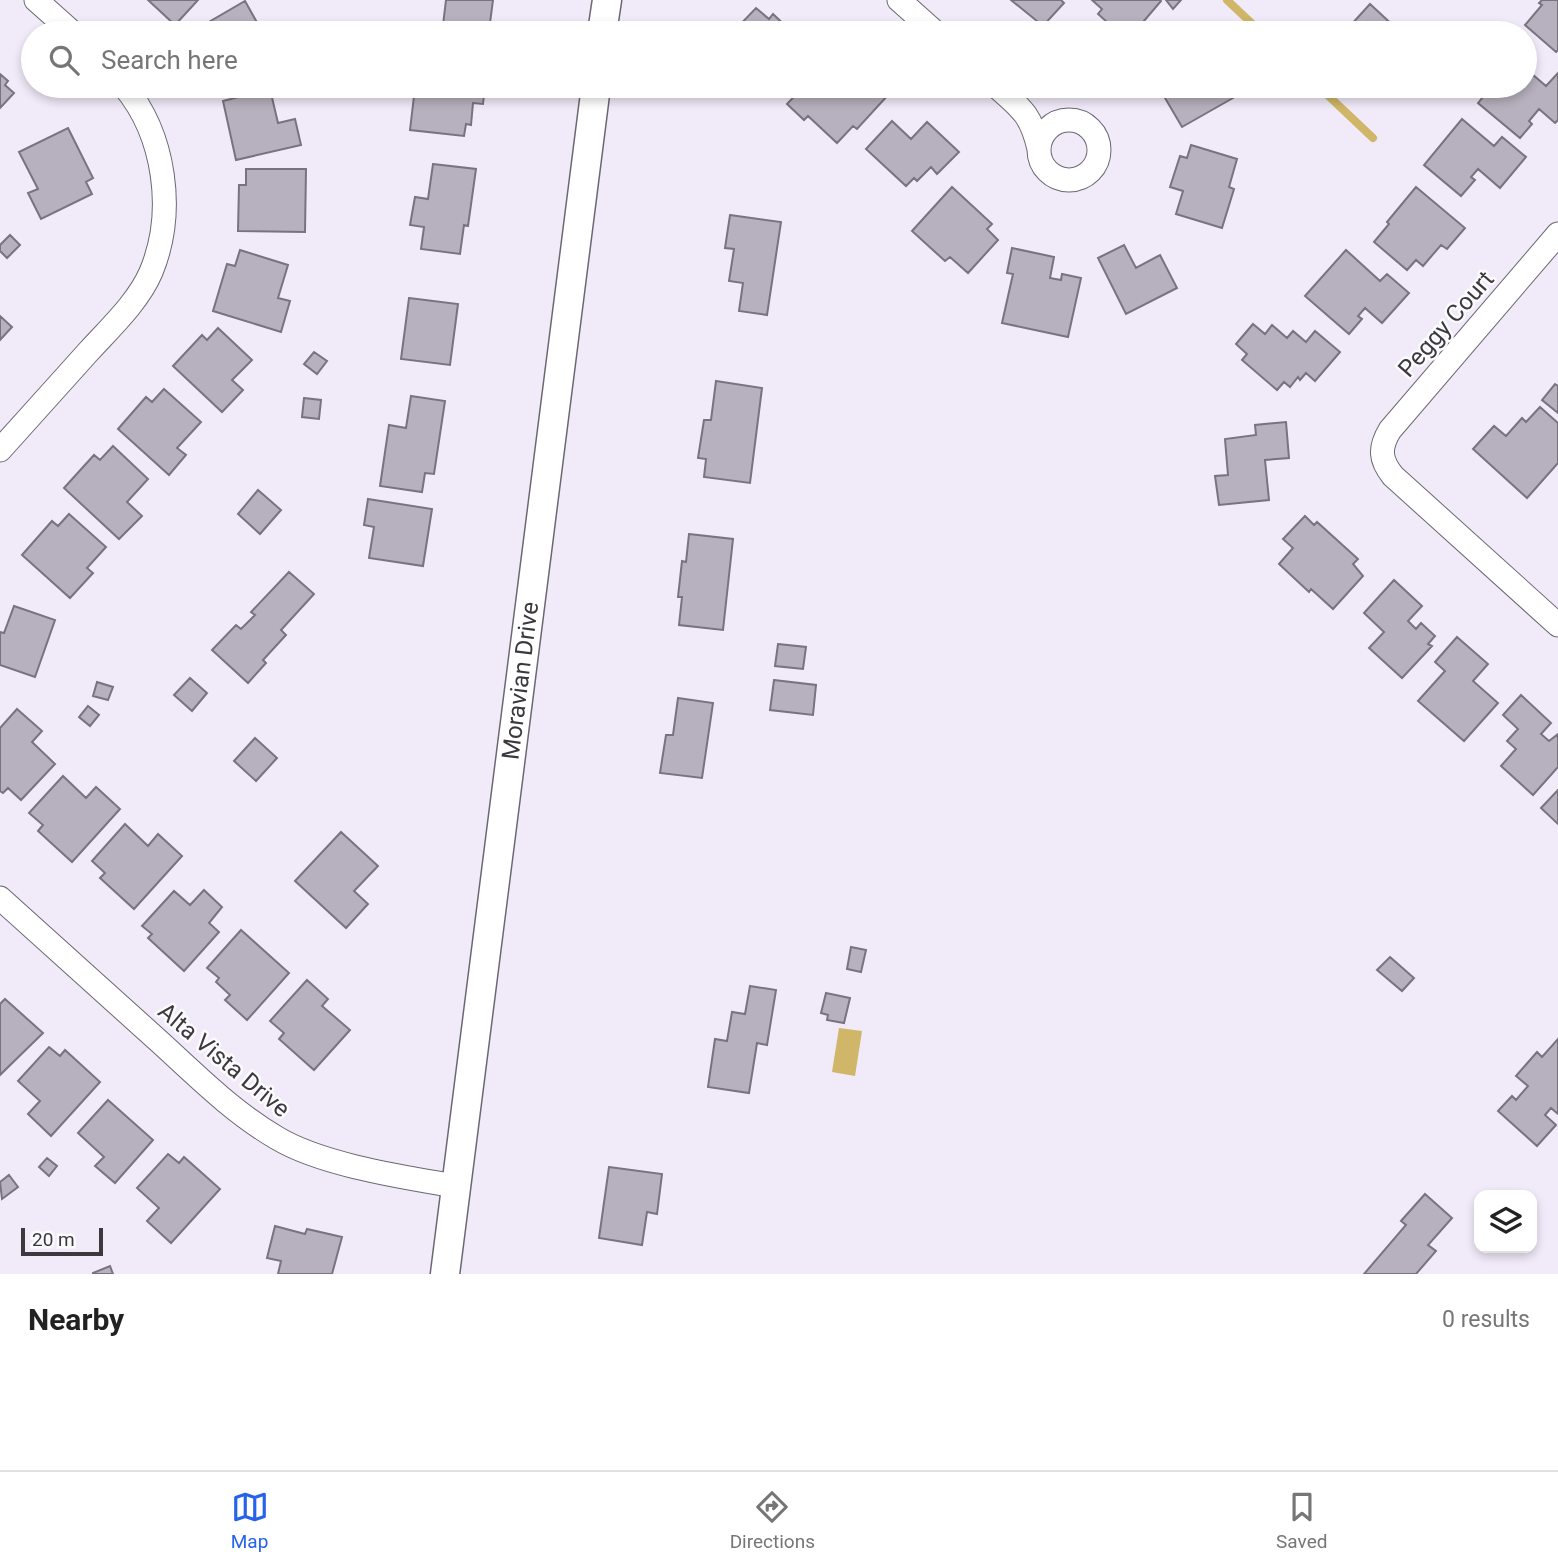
<!DOCTYPE html>
<html lang="en">
<head>
<meta charset="utf-8">
<style>
  body { margin:0; font-family:Roboto,sans-serif; background:#f6f6f6; color:#222 }
  .controls { position:absolute; right:21px; bottom:21px; display:grid; overflow:hidden; border-radius:14px; box-shadow:0 4px 10px #0003 }
  .controls button { width:63px; height:63px; display:grid; place-items:center; padding:0; border:0; border-bottom:2px solid #e0e0e0; background:#fff; color:#222; font:35px sans-serif }
  .scale { position:absolute; left:21px; bottom:18px; width:82px; box-sizing:border-box; padding-left:7px; border:4px solid #3b383e; border-top:0; font-size:19px; line-height:24px; white-space:nowrap; color:#3b383e; -webkit-text-stroke:5px #fbfafd; paint-order:stroke }
  .list { margin:0; padding:0; list-style:none }
  h2 { display:flex; justify-content:space-between; align-items:center; height:91px; margin:0; padding:0 28px; font-size:30px }
  h2 small { font-size:23px; font-weight:400; color:#767676 }
  .icon { flex:none; width:38px; height:38px; fill:none; stroke:currentColor; stroke-width:2; stroke-linecap:round; stroke-linejoin:round }
  .map { position:relative; flex:none; width:1558px; height:1274px; overflow:hidden }
  .search { position:absolute; background:#fff; box-shadow:0 4px 10px #0003; left:21px; right:21px; top:21px; height:77px; display:flex; align-items:center; gap:18px; box-sizing:border-box; padding:0 24px; border-radius:38px; color:#767676; font-size:26px }
  .sheet { height:196px; background:#fff }
  nav { display:flex; justify-content:space-around; align-items:center; box-sizing:border-box; height:98px; border-top:2px solid #e0e0e0; background:#fff; font-size:19px; color:#767676 }
  nav a { display:grid; justify-items:center; gap:4px }
  nav .on { color:#2563eb }
  .map>svg:first-child { display:block }
  .water { fill:#cfb668 }
  .lines { fill:none; stroke-linecap:round; stroke-linejoin:round }
  .stream { stroke:#cfb668; stroke-width:8 }
  .building { fill:#b7b0be; stroke:#79727f; stroke-width:2 }
  .minor-casing { stroke:#6d6773; stroke-width:25 }
  .tertiary-casing { stroke:#6d6773; stroke-width:31 }
  .minor { stroke:#fff; stroke-width:23 }
  .tertiary { stroke:#fff; stroke-width:28 }
  .labels { text-anchor:middle; stroke-width:5; stroke-linejoin:round; paint-order:stroke }
  .street-label { font-size:24px; fill:#3b383e; stroke:#fbfafd }
</style>
</head>
<body>
<div class="map">
<svg width="1558" height="1274" viewBox="0 0 1558 1274">
  <rect width="100%" height="100%" fill="#f1eaf9"/>
  <path class="water" d="M839 1028 862 1031 855 1076 832 1072Z"/>
  <g class="lines">
    <path class="stream" d="M1227 0 1262 33
      M1318 86 1373 138"/>
  </g>
  <path class="building" d="M148 0H198L175 25Z
    M446 0H493L489 31 443 25Z
    M1011 0H1061L1064 3 1043 26Z
    M1092 0H1160L1161 1 1138 28 1144 33H1098L1107 22 1098 14 1102 9Z
    M1166 0H1181L1173 9Z
    M1542 0H1558V50L1556 52 1525 25 1542 5 1539 3Z
    M245 1 259 26 250 32 251 33H190Z
    M1370 4 1397 29 1393 33H1358L1350 26Z
    M756 8 769 19 773 14 793 33 801 25 811 33H732Z
    M1525 68 1546 86 1558 73V120L1555 123 1539 109 1529 121 1532 124 1520 138 1478 103 1492 86H1525Z
    M0 74 8 81 5 85 14 93 0 108Z
    M411 86H485L483 104 473 103 471 125 466 124 464 136 410 130 414 96 410 95Z
    M764 86H782L774 95Z
    M804 86H880L889 94 857 129 853 126 837 143 808 116 804 120 787 104Z
    M1158 86H1226L1233 98 1182 127Z
    M270 89 278 123 295 119 301 145 236 160 223 101Z
    M1462 119 1494 146 1502 137 1526 157 1500 188 1478 169 1471 177 1475 180 1461 196 1424 165Z
    M892 121 911 139 927 122 959 152 937 174 931 167 917 181 914 178 906 186 866 149Z
    M68 128 93 178 86 182 92 194 41 219 28 193 38 189 19 152Z
    M1191 145 1237 159 1229 187 1234 189 1222 228 1176 214 1183 191 1170 187 1180 156 1187 158Z
    M433 164 476 169 468 226 464 225 460 254 421 249 424 227 410 225 415 197 428 199Z
    M246 169H306L305 232 238 231 239 185H246Z
    M952 187 992 224 987 229 998 240 968 273 950 257 945 261 912 231Z
    M1416 187 1465 228 1447 249 1441 245 1423 266 1416 260 1407 270 1374 242 1389 224 1387 222Z
    M730 215 781 222 767 315 739 311 743 283 729 281 734 249 725 248Z
    M10 235 20 245 7 258 0 251V245Z
    M1124 245 1136 268 1160 255 1177 288 1126 314 1098 258Z
    M1012 248 1054 257 1050 278 1061 280 1062 274 1081 278 1068 337 1002 323 1013 274 1007 273Z
    M240 250 288 265 278 298 290 301 281 332 213 311 227 264 235 266Z
    M1346 250 1380 281 1387 274 1409 293 1382 323 1365 308 1358 316 1362 319 1349 334 1305 296Z
    M409 298 458 304 450 365 401 359Z
    M0 316 12 327 0 340Z
    M1253 324 1265 334 1272 325 1287 338 1293 331 1306 342 1315 331 1340 352 1315 381 1306 373 1300 380 1298 377 1290 387 1284 382 1277 390 1242 360 1247 354 1236 344Z
    M218 328 252 360 232 380 243 390 222 412 173 366 202 335 207 340Z
    M314 352 327 361 317 374 304 364Z
    M716 381 762 388 750 483 704 477 706 459 698 458 704 420H711Z
    M1555 384 1558 386V413L1542 400Z
    M164 389 201 422 177 448 186 455 169 475 118 429 146 397 152 402Z
    M411 396 445 401 434 474 425 473 422 492 380 486 389 425 406 428Z
    M304 398 321 400 319 419 302 417Z
    M1540 407 1558 423V463L1527 498 1473 449 1494 426 1506 436 1522 418 1526 422Z
    M1286 422 1289 458 1265 460 1269 500 1219 505 1215 476 1228 475 1225 439 1256 435 1255 425Z
    M113 446 148 479 127 502 142 516 119 539 64 488 94 455 100 460Z
    M258 490 281 510 260 534 238 514Z
    M368 499 432 509 423 566 369 558 374 527 364 525Z
    M69 514 106 547 87 568 93 573 70 598 22 555 52 521 58 526Z
    M1305 516 1314 525 1317 522 1358 559 1353 564 1363 576 1333 609 1311 589 1309 592 1279 564 1293 548 1283 539Z
    M689 534 733 539 723 630 679 625 682 597H678L682 561 686 562Z
    M289 572 314 594 281 630 286 635 263 660 266 663 248 683 212 650 236 625 241 629 255 615 251 612Z
    M1394 580 1422 606 1408 621 1416 629 1421 623 1435 636 1428 644 1432 646 1402 678 1369 648 1384 632 1364 613Z
    M14 606 55 620 35 677 0 665V632L4 633Z
    M1457 637 1488 664 1473 681 1498 703 1464 741 1418 701 1445 671 1435 662Z
    M778 644 806 647 803 669 775 666Z
    M190 678 207 693 192 711 174 695Z
    M774 680 816 685 813 715 770 710Z
    M97 682 113 687 108 700 93 696Z
    M1521 695 1551 723 1541 734 1549 741 1558 734V767L1533 795 1501 766 1516 749 1507 741 1518 729 1503 715Z
    M678 698 713 703 702 778 660 773 666 735H673Z
    M88 706 99 715 90 726 79 717Z
    M17 709 42 731 32 742 55 764 21 800 8 788 3 793 0 791V728Z
    M255 738 277 758 256 781 234 761Z
    M63 776 86 798 96 787 120 809 72 862 38 831 43 825 29 813Z
    M1558 790V824L1541 808Z
    M125 824 148 846 158 834 182 856 134 909 100 878 105 873 92 861Z
    M341 832 378 866 354 891 368 904 346 928 295 881Z
    M204 890 222 907 209 923 219 932 184 971 148 938 152 934 142 926 174 891 190 905Z
    M241 930 289 973 247 1020 225 1000 230 995 216 982 219 978 207 968Z
    M851 947 866 950 861 972 847 969Z
    M1390 957 1414 978 1402 991 1377 970Z
    M307 980 328 999 322 1006 350 1030 314 1070 279 1039 284 1033 270 1021Z
    M750 986 776 990 767 1045 757 1043 749 1093 708 1087 715 1039 727 1041 732 1012 745 1014Z
    M826 993 850 998 844 1023 827 1020 828 1015 821 1013Z
    M5 999 43 1033 0 1075V1004Z
    M1558 1039V1114L1551 1108 1545 1115 1556 1125 1537 1146 1498 1111 1512 1096 1516 1100 1528 1086 1516 1076 1537 1052 1542 1057Z
    M49 1047 60 1056 65 1050 100 1082 51 1136 28 1114 40 1101 18 1081Z
    M108 1100 153 1140 115 1183 95 1166 104 1157 78 1133Z
    M168 1154 179 1163 184 1157 220 1189 171 1243 147 1221 159 1208 137 1188Z
    M47 1158 57 1166 49 1176 39 1167Z
    M609 1167 662 1174 657 1214 647 1212 642 1245 599 1238Z
    M9 1175 18 1187 2 1199 0 1182Z
    M1425 1194 1452 1218 1428 1245 1436 1251 1416 1274H1364L1406 1225 1401 1221Z
    M275 1226 305 1234 307 1229 342 1237 332 1274H278L281 1261 267 1258Z
    M110 1266 113 1274H93V1273Z"/>
  <g class="lines">
    <defs>
      <path id="minor" d="M36 0 73 33
        M899 0 936 33
        M996 86C1021 108 1031 114 1039 149
        M1039 150a30 30 0 1 1 60 0a30 30 0 1 1-60 0Z
        M1558 234 1390 430C1379 448 1380 460 1393 476L1558 625
        M0 450C30 417 59 384 89 351 111 327 138 302 151 272 176 212 165 135 124 86
        M0 898C54 947 108 995 162 1044 198 1077 234 1113 277 1138 322 1165 403 1177 455 1186"/>
      <g id="tertiary">
        <path d="M602 33 607 0"/>
        <path id="s1" d="M445 1274 596 86"/>
      </g>
    </defs>
    <use href="#minor" class="minor-casing"/>
    <use href="#tertiary" class="tertiary-casing"/>
    <use href="#minor" class="minor"/>
    <use href="#tertiary" class="tertiary"/>
  </g>
  <g class="labels">
    <g class="street-label">
      <text transform="translate(1446 324) rotate(-49)" y="8">Peggy Court</text>
      <text dy="8" stroke="none"><textPath href="#s1" startOffset="598">Moravian Drive</textPath></text>
      <text transform="translate(224 1060) rotate(40)" y="8">Alta Vista Drive</text>
    </g>
  </g>
</svg>
<div class="controls">
<button><svg class="icon" aria-label="layers" viewBox="0 0 24 24"><path d="M12 4l9 5-9 5-9-5zM3 14l9 5 9-5"/></svg></button>
</div>
<div class="scale">20 m</div>
<div class="search"><svg class="icon" aria-label="search" viewBox="0 0 24 24"><circle cx="10" cy="10" r="6"/><path d="M15 15l6 6"/></svg>Search here</div>
</div>
<section class="sheet">
<h2>Nearby<small>0 results</small></h2>
<ul class="list">
</ul>
</section>
<nav>
<a class="on"><svg class="icon" aria-label="map" viewBox="0 0 24 24"><path d="M3 6l6-2 6 2 6-2v14l-6 2-6-2-6 2zM9 4v14M15 6v14"/></svg>Map</a>
<a><svg class="icon" aria-label="directions" viewBox="0 0 24 24"><path d="M12 3l9 9-9 9-9-9zM9 14v-3h6M13 9l2 2-2 2"/></svg>Directions</a>
<a><svg class="icon" aria-label="saved" viewBox="0 0 24 24"><path d="M7 4h10v16l-5-4-5 4z"/></svg>Saved</a>
</nav>
</body>
</html>
